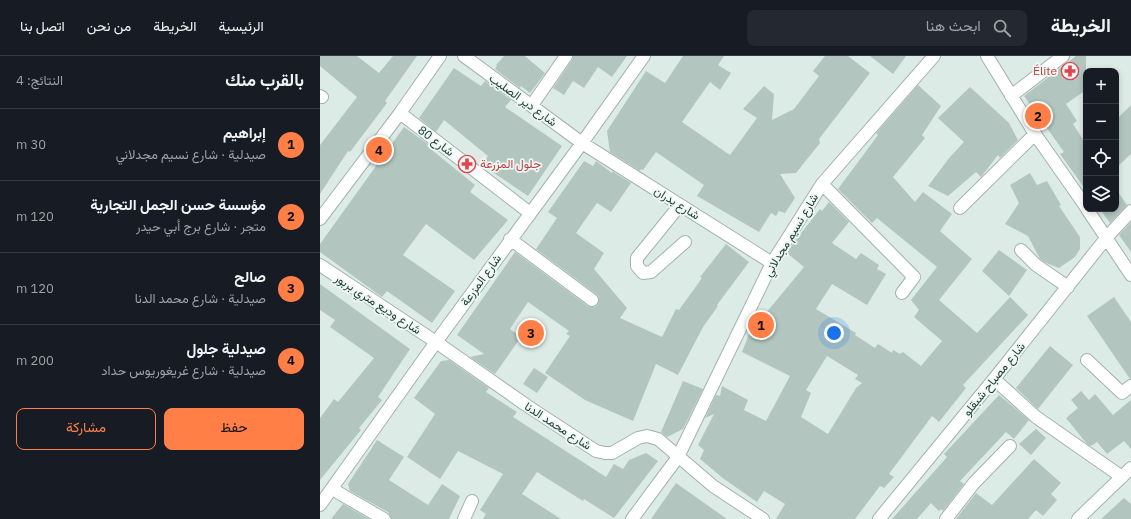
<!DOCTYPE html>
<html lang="ar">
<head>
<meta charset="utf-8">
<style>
  body { margin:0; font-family:"IBM Plex Sans",Vazirmatn,sans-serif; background:#242831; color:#f1f3f6; direction:rtl }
  .controls { position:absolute; right:12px; top:12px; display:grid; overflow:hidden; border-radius:8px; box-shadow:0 2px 6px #0003 }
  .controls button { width:36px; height:36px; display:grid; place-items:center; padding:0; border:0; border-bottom:1px solid #363941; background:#171b24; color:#f1f3f6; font:20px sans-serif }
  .you { position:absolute; left:514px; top:277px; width:14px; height:14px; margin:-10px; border:3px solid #fff; border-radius:50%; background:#1a73e8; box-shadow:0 0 0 6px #1a73e833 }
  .badge { display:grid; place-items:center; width:26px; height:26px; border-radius:50%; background:#ff7f47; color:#111; font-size:13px; font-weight:700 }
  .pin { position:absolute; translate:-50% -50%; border:2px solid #fff; box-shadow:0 1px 4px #0006 }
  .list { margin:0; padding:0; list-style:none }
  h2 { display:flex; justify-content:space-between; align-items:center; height:52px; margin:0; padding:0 16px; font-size:17px }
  h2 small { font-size:13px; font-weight:400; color:#9ea1a6 }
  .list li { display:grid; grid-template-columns:26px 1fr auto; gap:12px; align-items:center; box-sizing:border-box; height:72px; padding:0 16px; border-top:1px solid #363941 }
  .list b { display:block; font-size:15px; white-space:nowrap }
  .list p { margin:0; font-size:13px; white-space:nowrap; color:#9ea1a6 }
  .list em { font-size:13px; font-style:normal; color:#9ea1a6 }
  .actions { display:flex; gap:8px; padding:12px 16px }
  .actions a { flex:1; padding:9px 0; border:1px solid #ff7f47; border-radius:8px; text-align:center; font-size:14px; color:#ff7f47 }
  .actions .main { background:#ff7f47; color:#111 }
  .icon { flex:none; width:22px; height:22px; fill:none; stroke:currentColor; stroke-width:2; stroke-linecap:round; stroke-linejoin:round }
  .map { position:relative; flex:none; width:811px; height:463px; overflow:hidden; direction:ltr }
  header { display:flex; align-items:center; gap:24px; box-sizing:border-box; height:56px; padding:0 20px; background:#171b24; border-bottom:1px solid #363941 }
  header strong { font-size:19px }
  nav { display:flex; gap:22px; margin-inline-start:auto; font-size:14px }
  .search { width:280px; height:36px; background:#242831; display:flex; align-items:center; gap:10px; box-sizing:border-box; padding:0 14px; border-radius:8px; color:#9ea1a6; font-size:15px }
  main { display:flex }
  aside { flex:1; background:#171b24 }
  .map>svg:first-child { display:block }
  .building { fill:#b2c6bf; fill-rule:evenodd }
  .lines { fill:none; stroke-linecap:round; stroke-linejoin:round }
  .minor-casing { stroke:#a0b3ae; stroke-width:14 }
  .minor { stroke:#fff; stroke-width:12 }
  .labels { text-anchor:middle; stroke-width:3.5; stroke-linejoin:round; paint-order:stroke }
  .health-label { font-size:12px; fill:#be3a42; stroke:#eef7f3; text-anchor:end }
  .street-label { font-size:12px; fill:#1d3c36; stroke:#eef7f3 }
</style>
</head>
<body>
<header>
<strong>الخريطة</strong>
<div class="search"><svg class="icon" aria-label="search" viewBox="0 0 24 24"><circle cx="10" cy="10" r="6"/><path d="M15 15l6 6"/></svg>ابحث هنا</div>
<nav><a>الرئيسية</a><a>الخريطة</a><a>من نحن</a><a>اتصل بنا</a></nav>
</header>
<main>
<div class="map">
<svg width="811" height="463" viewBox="0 0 811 463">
  <rect width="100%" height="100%" fill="#ddebe6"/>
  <path class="building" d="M0 0H37L59 17 73 0H97L65 45 67 47 30 96 28 95 0 138V89L37 41 0 10Z
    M184 0H205L225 17 210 37 201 30 200 32 175 13 177 10 176 9Z
    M253 0H307L292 21 278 11 264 32 253 25 244 39 233 32 252 4Z
    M363 0H404L398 9 411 17 400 34 390 26 362 66 410 99 437 62 423 53 444 30 454 38 452 64 474 53 499 20 493 15 505 0H528L550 17 499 83 500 87 476 117 460 118 475 142 465 157 459 155 456 160 451 157 439 176 377 140 384 129 336 96 323 114 321 113 320 115 290 96 287 75 326 15 345 27Z
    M550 0H586L573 18Z
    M756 0H766V34L746 48 757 65 753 68 766 88V134L740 98 744 96 704 40Z
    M134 12 161 30 165 25 191 44 185 51 242 90 208 140 162 109 168 100 124 64 116 76 99 62Z
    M598 29 621 50 602 79 605 82 573 121 595 146 603 136 632 158 620 175 652 203 619 244 657 277 690 241 708 259 643 329 646 332 619 366 612 360 569 418 574 421 564 432 560 430 535 463H456L465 448 444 435 437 446 404 423 380 403 384 394 378 389 394 358 385 362 396 339 400 340 402 330 428 344 424 354 446 365 470 320 422 296 436 260 441 263 484 211 467 197 475 185 500 153 502 155 509 146 529 166 512 187 536 203 541 197 559 209 557 213 566 218 547 249 512 228 496 253 536 277 535 279 555 292 558 288 572 297 573 294 580 298 583 296 601 310 622 285 594 261 599 254 591 244 617 211 557 162 552 167 518 133 558 79 556 77 558 75ZM507 300 538 319 535 323 542 327 536 332 508 378 481 361 491 337 486 334Z
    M650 31 689 67 698 84 680 102 678 99 661 121 656 116 628 140 608 130 630 101 644 86 618 62Z
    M811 49V98L796 112V64Z
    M84 71 108 88 107 90 155 129 150 136 188 164 154 204 106 168 83 199 135 235 112 267 67 235 62 241 0 196V188Z
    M264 105 273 110 276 105 292 117V115L311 127 291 156 277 147 256 177 284 197 274 213 307 252 300 262 342 281 356 253 359 254 382 222 380 221 406 188 429 206 397 249 398 250 383 271 358 319 336 308 313 365 265 344 225 317 250 280 246 278 249 275 208 246 190 273 201 281 175 318 150 301 164 298 137 279 195 196 268 250 275 251 278 248 279 241 276 238 216 193 237 162 228 156Z
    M710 117 717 129 727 125 741 149 739 150 760 181V193L755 201 739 212 726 207 720 203 708 180 685 168 699 147 690 129Z
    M796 133 807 149 790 167 780 153H796Z
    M811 166V196L799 179Z
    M679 194 707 214 689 240 662 215Z
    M0 228 90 293 58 341 62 344 39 372 41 374 0 424V362L14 343 18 346 54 302 10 271 15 264 0 254Z
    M794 241 811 266V323H810L767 260Z
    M730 290 753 309 718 353 696 332Z
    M129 304 169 332 166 336 197 356 193 361 286 421 294 408 303 413 309 404 326 397 338 405 294 462 264 443 263 445 217 416 202 438 241 463H163L166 458 160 454 183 418 138 395 120 423 87 401 115 358 94 342 121 305Z
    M214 312 228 321 217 337 203 328Z
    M363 325 383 333 363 373 347 381 341 376Z
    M761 335 769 344 775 338 793 359 811 344V393L804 385 787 398 777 386 771 390 767 388 746 362 758 352 751 344Z
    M679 339 709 364 694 383 686 376 640 425 644 428 623 455 621 453 619 455 611 447 597 463H572L627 401 624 398Z
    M716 373 726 382 711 399 699 388Z
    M57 384 84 401 69 424 108 449 122 428 140 440 129 463H71L68 456 30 435 28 428Z
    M714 403 741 427 731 438 737 444 723 460 716 454 708 463H636L656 437 672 449Z
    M356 427 407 463H331Z
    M804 442 811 448V463H781Z
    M23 448 49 463H11Z"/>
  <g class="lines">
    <defs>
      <path id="minor" d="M144 0 262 87 452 207
        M667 0 715 78 766 151
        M0 40 2 41
        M691 40 743 0
        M212 49 246 0
        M80 57 210 157
        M502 128 594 221 582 237
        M360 149 317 202V210L323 217 331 216 365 186
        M640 152 715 78
        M767 153 811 219
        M0 163 80 57 120 0
        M190 183 272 244
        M701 194 716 209 748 231
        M0 209 116 286 206 349 276 395 285 397H292L318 382 327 380 338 383 393 430 443 463
        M767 304 802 337 811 330
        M674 323 716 361 802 421
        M12 433 64 463
        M0 449 116 286 262 87 324 0
        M144 463 152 445
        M312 463 358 401 452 207 502 128 614 0
        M559 463 674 323 787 181 811 155
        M626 463 654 427 690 390
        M758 463 811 412"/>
    </defs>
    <use href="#minor" class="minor-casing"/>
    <use href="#minor" class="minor"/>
  </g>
  <defs>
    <symbol id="pharmacy-ring" viewBox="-11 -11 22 22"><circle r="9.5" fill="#eef7f3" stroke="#e0444e" stroke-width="1.5"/><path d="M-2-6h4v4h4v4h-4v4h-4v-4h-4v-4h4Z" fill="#e0444e"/></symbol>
  </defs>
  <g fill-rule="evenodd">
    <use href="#pharmacy-ring" x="740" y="5" width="20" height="20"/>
    <use href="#pharmacy-ring" x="137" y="98" width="20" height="20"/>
  </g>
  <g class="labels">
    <g class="health-label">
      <text x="737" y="19">Élite</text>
      <text x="160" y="112" text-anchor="start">جلول المزرعة</text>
    </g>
    <g class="street-label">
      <text transform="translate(203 44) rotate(36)" y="4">شارع دير الصليب</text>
      <text transform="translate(116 85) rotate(37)" y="4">شارع 80</text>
      <text transform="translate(357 147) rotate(32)" y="4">شارع بدران</text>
      <text transform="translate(471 179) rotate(-59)" y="4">شارع نسيم مجدلاني</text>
      <text transform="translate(161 224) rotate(-54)" y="4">شارع المزرعة</text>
      <text transform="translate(58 248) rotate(33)" y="4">شارع وديع متري بربور</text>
      <text transform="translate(674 323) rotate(-51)" y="4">شارع مصباح شبقلو</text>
      <text transform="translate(238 370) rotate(33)" y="4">شارع محمد الدنا</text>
    </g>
  </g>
</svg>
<div class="controls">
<button>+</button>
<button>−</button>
<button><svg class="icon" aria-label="locate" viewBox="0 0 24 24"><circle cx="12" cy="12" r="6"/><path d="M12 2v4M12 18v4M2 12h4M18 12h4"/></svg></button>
<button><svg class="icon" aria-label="layers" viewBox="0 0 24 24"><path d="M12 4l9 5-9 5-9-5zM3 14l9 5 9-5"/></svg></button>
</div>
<div class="you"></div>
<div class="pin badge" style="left:441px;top:269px">1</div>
<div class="pin badge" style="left:718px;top:60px">2</div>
<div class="pin badge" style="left:211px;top:277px">3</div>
<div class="pin badge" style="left:59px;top:94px">4</div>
</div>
<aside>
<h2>بالقرب منك<small>النتائج: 4</small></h2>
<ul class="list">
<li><span class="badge">1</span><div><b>إبراهيم</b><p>صيدلية · شارع نسيم مجدلاني</p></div><em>30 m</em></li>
<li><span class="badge">2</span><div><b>مؤسسة حسن الجمل التجارية</b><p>متجر · شارع برج أبي حيدر</p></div><em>120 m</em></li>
<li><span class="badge">3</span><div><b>صالح</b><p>صيدلية · شارع محمد الدنا</p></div><em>120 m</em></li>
<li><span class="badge">4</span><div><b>صيدلية جلول</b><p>صيدلية · شارع غريغوريوس حداد</p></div><em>200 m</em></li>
</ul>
<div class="actions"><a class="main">حفظ</a><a>مشاركة</a></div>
</aside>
</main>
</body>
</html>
